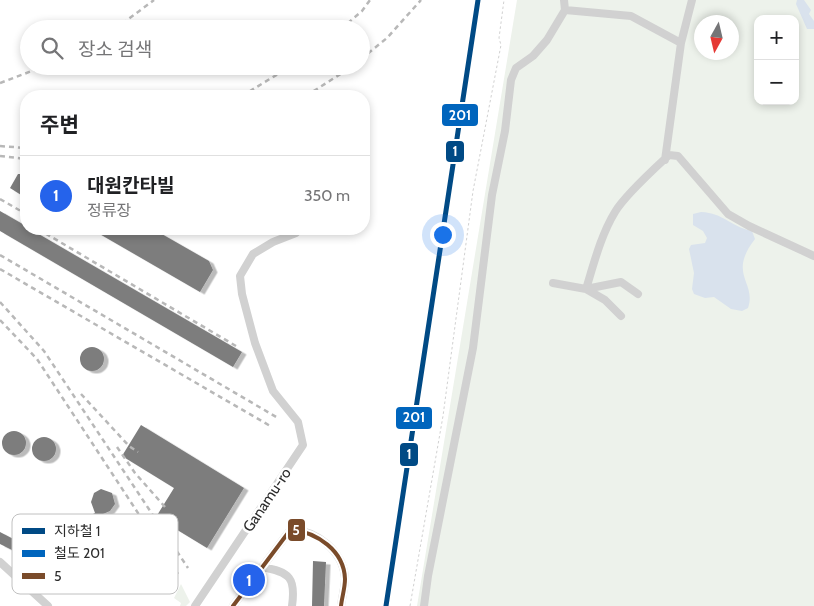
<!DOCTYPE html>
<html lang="ko">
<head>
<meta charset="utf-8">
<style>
  body { margin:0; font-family:Cabin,"Noto Sans KR",sans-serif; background:#f2f2f2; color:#202124 }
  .controls { position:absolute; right:15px; top:15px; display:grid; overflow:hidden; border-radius:10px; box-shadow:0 2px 8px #0003 }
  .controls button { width:45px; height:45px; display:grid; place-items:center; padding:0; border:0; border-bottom:1px solid #e0e0e0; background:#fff; color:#202124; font:25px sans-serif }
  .compass { position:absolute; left:694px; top:15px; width:45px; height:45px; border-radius:50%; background:#fff; box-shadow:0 2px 8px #0003; rotate:188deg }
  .you { position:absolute; left:442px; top:234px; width:18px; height:18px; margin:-12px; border:4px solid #fff; border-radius:50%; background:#1a73e8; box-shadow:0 0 0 8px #1a73e833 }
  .badge { display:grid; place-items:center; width:32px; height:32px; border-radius:50%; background:#2563eb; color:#fff; font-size:16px; font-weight:700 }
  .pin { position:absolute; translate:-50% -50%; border:2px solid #fff; box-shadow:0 1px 5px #0006 }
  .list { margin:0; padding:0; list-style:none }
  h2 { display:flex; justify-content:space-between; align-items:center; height:65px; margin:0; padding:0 20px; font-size:21px }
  h2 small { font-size:16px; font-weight:400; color:#757577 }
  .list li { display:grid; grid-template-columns:32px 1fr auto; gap:15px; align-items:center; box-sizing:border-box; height:80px; padding:0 20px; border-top:1px solid #e0e0e0 }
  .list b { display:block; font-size:19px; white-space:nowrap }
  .list p { margin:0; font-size:16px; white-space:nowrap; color:#757577 }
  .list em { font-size:16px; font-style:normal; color:#757577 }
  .icon { flex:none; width:28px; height:28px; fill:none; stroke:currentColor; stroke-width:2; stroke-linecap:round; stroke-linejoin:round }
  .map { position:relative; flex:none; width:814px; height:606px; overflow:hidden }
  .search { position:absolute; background:#fff; box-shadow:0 2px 8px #0003; left:20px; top:20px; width:350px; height:55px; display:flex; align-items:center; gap:12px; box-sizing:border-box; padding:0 18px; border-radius:28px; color:#757577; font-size:19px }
  .panel { position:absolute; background:#fff; box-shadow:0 2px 8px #0003; left:20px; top:90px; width:350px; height:145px; border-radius:20px }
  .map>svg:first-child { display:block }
  .green { fill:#edf2eb; fill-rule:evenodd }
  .water { fill:#d9e2ed }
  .building { fill:#7d7d7d; filter:url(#shadow) }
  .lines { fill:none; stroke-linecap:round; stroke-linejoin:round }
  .path { stroke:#d1d1d1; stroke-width:1; stroke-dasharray:2.5 2.5; stroke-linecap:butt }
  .minor { stroke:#d1d1d1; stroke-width:8 }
  .rail { stroke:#b8b8b8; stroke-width:2.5; stroke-dasharray:5 4; stroke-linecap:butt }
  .bus-1-casing { stroke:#fff; stroke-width:8 }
  .bus-1 { stroke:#7a4b2a; stroke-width:4 }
  .rail-1-casing { stroke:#fff; stroke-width:9 }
  .rail-1 { stroke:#0065bd; stroke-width:5 }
  .metro-1-casing { stroke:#fff; stroke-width:9 }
  .metro-1 { stroke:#004a85; stroke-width:5 }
  .labels { text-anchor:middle; stroke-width:5; stroke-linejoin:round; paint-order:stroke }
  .street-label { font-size:15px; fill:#2c2c2c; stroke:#fff }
  .key { fill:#fff; stroke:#c0c0c0; stroke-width:1 }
  .key-label { font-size:14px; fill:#2c2c2c }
  .line-badge { stroke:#fff; stroke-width:2 }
  .badge-label { font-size:14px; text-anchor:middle; font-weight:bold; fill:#fff }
</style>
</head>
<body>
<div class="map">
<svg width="814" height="606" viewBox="0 0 814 606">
  <defs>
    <filter id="shadow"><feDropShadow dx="4.5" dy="2.5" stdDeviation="0" flood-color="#0004"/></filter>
  </defs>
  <rect width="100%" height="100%" fill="#fff"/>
  <path class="green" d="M517 0H814V606H417ZM758 19H795V101H758ZM702 22H732V52H702Z
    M181 584 190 602 186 606H180L181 603 174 598Z"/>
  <path class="water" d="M797 0H804L811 10 809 14 814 21V29H807L796 4Z
    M701 212C724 213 729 226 752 231L755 239C727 275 757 282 748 308L742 311 731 309 714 297 705 298 694 294 692 289 694 273 689 249 691 245 705 243 707 238 703 231 693 225V214Z"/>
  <path class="building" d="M18 174H26V198L10 188Z
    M0 211 26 226V229H30L242 352 233 367 0 231Z
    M91 229H153L209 261 213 270 200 292Z
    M80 359a12 12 0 1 1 24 0a12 12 0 1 1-24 0Z
    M141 425 244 488 207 548 156 517 174 488 122 456Z
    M2 443a12 12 0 1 1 24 0a12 12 0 1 1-24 0Z
    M32 449a12 12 0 1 1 24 0a12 12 0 1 1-24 0Z
    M101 489 112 493 115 504 110 511 103 514 108 524 106 532 95 537 88 534 84 524 87 517 95 513 91 502 94 493Z
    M0 532 19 542 14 551 0 544Z
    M313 561 326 562 324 606H312Z"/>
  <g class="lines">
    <path class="path" d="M410 606 443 416 473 191 501 45 499 38 504 0"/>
    <path class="minor" d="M565 10 631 16 681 43 665 160
      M681 43 692 0
      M553 283 586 289 621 282 638 294
      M621 316 605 300 586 289C594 263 601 235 615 212 625 195 654 169 669 155L678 156 728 214 749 226 814 256
      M0 562 48 606
      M262 567C290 572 296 578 292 606
      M195 606 303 445 298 422 273 391 255 343 242 294 240 276 253 254 273 242 296 233 300 229
      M233 606 291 529C317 531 343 551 345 578 345 587 342 597 341 606
      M424 606 428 576 473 348 492 195 505 131 511 80 516 68 533 56 547 40 565 10 564 0"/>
    <path class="rail" d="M115 29 154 0
      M341 29 362 11 370 0
      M361 59 387 38 421 0
      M0 83 45 66
      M242 96 291 66
      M306 96 353 66
      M0 146 26 148
      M0 156 26 159
      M0 199 26 214
      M38 229 236 346
      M0 255 278 418
      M0 269 272 427
      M0 302 44 351 188 568
      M0 320 37 359 178 574
      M81 394 129 446 138 452
      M117 447 135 473 165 507"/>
    <defs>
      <path id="bus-1" d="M233 606 291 529C317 533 344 550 345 579 345 588 342 597 341 606"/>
    </defs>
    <use href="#bus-1" class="bus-1-casing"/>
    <use href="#bus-1" class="bus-1"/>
    <defs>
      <path id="rail-1" d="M386 606 477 1"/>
    </defs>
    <use href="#rail-1" class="rail-1-casing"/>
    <use href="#rail-1" class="rail-1"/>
    <defs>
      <path id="metro-1" d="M386 606 478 0"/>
    </defs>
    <use href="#metro-1" class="metro-1-casing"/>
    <use href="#metro-1" class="metro-1"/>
  </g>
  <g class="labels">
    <g class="street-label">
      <text transform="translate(267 500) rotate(-56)" y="5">Ganamu-ro</text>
    </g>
  </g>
  <rect x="12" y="514" width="166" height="80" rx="8" class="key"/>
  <rect x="22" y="528" width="23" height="6" fill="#004a85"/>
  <rect x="22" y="550" width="23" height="7" fill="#0065bd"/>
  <rect x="22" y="573" width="23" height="6" fill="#7a4b2a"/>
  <g class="key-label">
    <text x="54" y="536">지하철 1</text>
    <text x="54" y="558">철도 201</text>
    <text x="54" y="581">5</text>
  </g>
  <g class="line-badge">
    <rect x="441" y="103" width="38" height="24" rx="5" fill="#0065bd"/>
    <rect x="445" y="140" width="20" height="23" rx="5" fill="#004a85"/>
    <rect x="395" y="406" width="38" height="24" rx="5" fill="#0065bd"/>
    <rect x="399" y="442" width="20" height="25" rx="5" fill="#004a85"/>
    <rect x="287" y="518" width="19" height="24" rx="5" fill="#7a4b2a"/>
  </g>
  <g class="badge-label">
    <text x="460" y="120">201</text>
    <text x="455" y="156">1</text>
    <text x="414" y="422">201</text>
    <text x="409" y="459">1</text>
    <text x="296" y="535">5</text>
  </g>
</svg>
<div class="controls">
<button>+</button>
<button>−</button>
</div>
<svg class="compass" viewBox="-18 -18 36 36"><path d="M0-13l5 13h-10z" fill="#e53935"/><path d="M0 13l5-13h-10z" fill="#757577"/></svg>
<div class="you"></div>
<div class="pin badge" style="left:249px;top:580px">1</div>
<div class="search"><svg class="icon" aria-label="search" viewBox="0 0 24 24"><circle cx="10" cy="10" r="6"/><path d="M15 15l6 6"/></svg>장소 검색</div>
<section class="panel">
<h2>주변<small></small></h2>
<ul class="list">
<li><span class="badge">1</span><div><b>대원칸타빌</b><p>정류장</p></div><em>350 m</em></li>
</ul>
</section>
</div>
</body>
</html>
